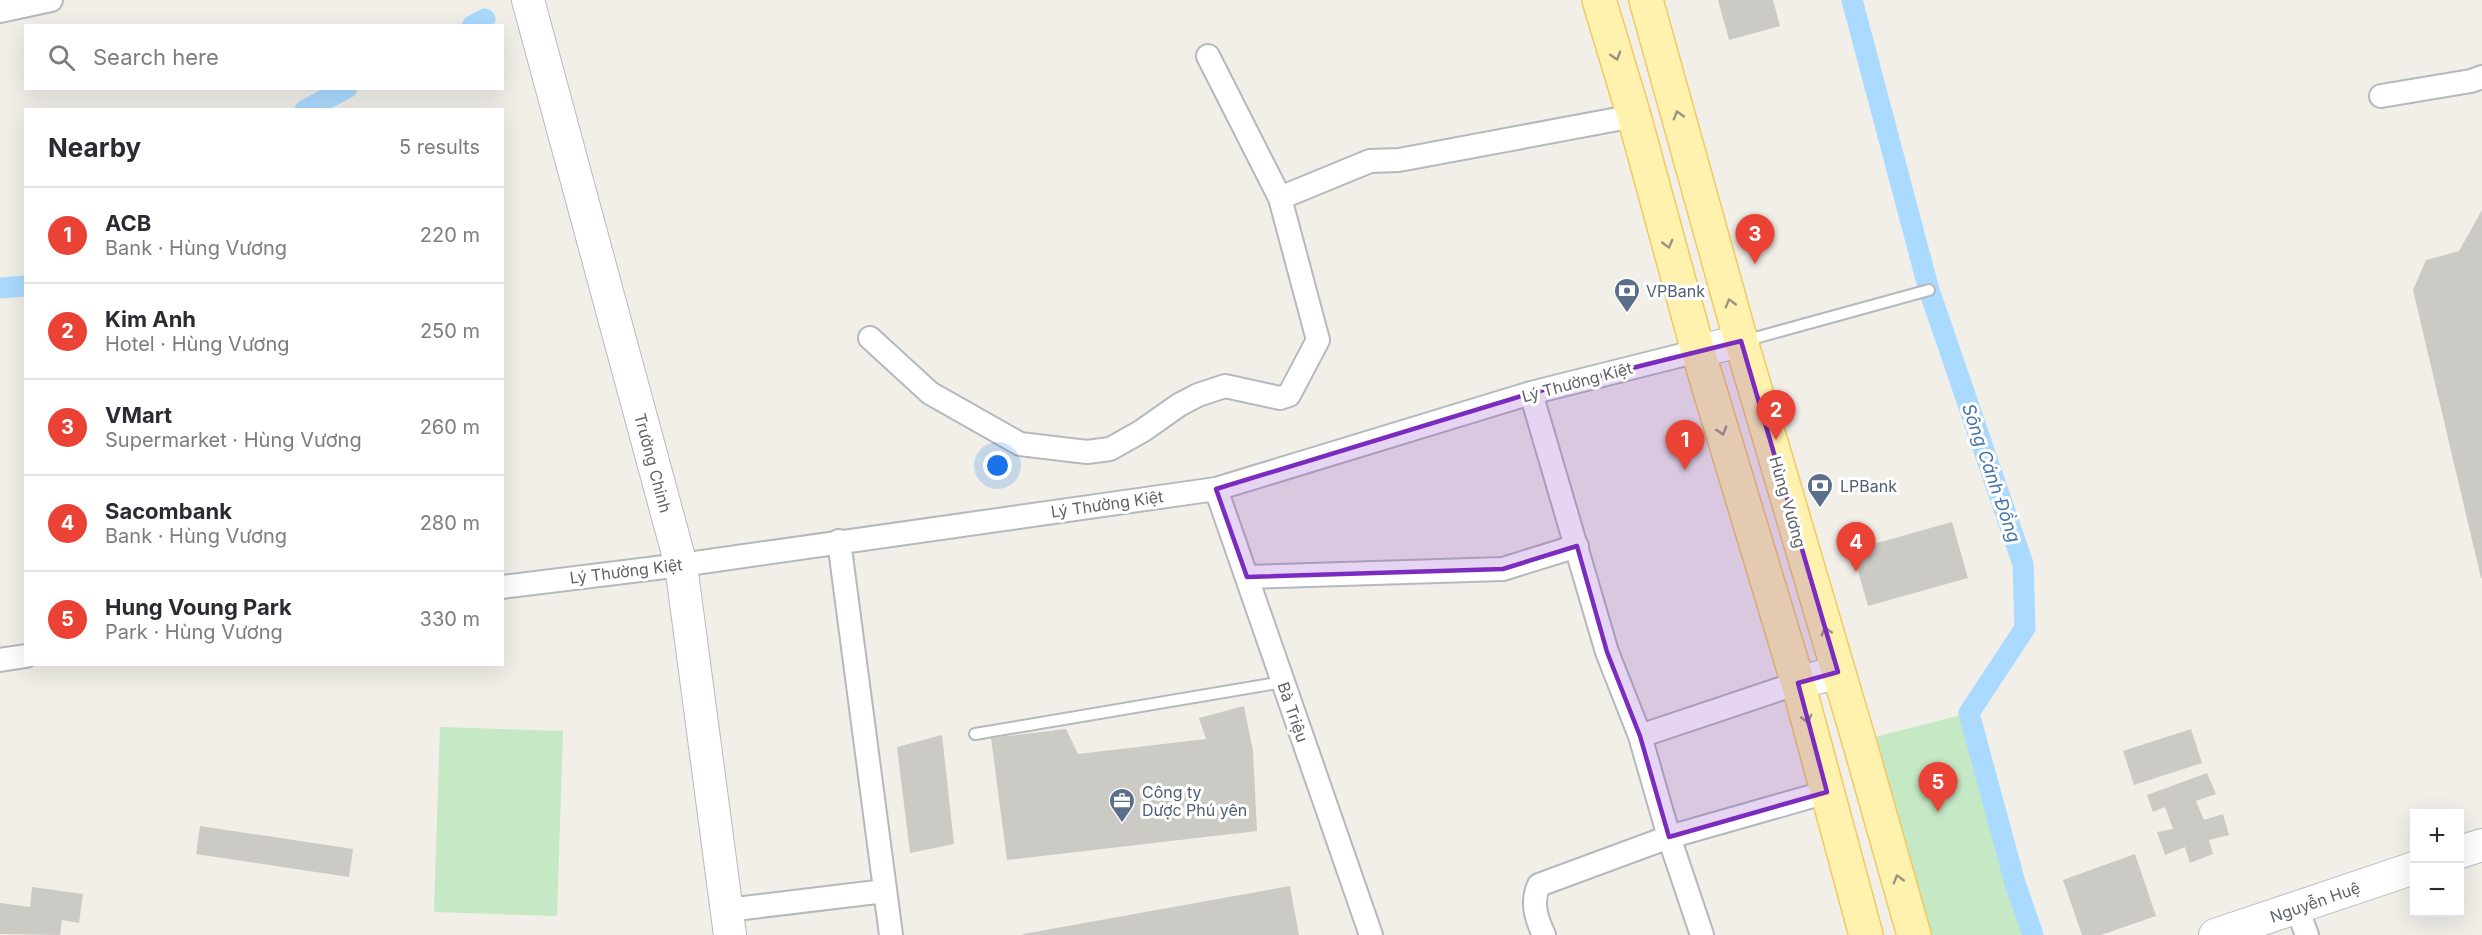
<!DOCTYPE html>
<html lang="en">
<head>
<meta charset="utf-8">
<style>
  body { margin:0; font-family:Inter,sans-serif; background:#f2f2f3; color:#2b2b33 }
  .controls { position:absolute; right:18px; bottom:18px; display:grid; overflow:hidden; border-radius:0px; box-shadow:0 6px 24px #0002 }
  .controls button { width:54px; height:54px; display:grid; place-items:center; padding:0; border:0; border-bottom:2px solid #e1e1e2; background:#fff; color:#2b2b33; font:30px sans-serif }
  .you { position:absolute; left:998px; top:466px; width:21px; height:21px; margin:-15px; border:4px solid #fff; border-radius:50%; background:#1a73e8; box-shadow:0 0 0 9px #1a73e833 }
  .badge { display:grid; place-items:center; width:39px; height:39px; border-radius:50%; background:#ea4335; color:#fff; font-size:20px; font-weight:700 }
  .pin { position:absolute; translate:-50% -50px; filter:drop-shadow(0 2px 3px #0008) }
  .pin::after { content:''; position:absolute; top:32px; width:21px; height:18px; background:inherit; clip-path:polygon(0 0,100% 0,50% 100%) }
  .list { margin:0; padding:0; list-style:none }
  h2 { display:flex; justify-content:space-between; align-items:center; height:78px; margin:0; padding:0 24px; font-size:26px }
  h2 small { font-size:20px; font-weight:400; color:#7c7c81 }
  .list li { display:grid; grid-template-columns:39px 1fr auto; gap:18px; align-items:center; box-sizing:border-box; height:96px; padding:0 24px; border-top:2px solid #e1e1e2 }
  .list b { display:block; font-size:22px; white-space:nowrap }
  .list p { margin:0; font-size:20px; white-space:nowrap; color:#7c7c81 }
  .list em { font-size:20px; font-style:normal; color:#7c7c81 }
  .icon { flex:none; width:33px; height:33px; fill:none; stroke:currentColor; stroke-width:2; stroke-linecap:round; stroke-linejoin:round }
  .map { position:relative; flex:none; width:2482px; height:935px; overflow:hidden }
  .search { position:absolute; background:#fff; box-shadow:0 6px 24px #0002; left:24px; top:24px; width:480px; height:66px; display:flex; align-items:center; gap:15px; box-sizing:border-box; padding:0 21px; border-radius:0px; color:#7c7c81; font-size:22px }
  .panel { position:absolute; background:#fff; box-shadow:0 6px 24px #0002; left:24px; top:108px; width:480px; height:558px; border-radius:0px }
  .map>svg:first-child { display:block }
  .green { fill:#c5e8c5 }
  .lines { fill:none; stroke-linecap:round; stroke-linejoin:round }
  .canal { stroke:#aadaff; stroke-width:21 }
  .building { fill:#cccac5 }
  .lane-casing { stroke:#b5b8bc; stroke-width:14 }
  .street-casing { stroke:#b5b8bc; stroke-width:26 }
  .secondary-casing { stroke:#b6babf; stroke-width:34 }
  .primary-casing { stroke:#f2c960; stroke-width:36 }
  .lane { stroke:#fff; stroke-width:10 }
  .street { stroke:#fff; stroke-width:22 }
  .secondary { stroke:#fff; stroke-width:32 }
  .primary { stroke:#fff2af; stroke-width:33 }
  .oneway { stroke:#979581 }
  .marked { fill:#7b2cbf; fill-opacity:0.2; stroke:#7b2cbf; stroke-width:4.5; stroke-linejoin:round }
  .labels { text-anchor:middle; stroke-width:6; stroke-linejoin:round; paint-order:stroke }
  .service-label { font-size:16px; fill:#4e5e75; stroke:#fff; text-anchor:start }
  .street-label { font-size:16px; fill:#5f6368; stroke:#fff }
  .water-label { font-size:18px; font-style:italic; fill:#4174aa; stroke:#fff }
</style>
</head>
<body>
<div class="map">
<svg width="2482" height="935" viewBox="0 0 2482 935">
  <rect width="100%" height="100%" fill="#f1efe8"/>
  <path class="green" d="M1969 713 2015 883 2033 935H1914L1859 741Z
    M440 727 563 731 557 916 434 912Z"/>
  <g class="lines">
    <path class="canal" d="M1852 0 1929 290 2023 564 2025 628 1969 713 2015 883 2033 935
      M472 26 485 19
      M305 110 347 88
      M0 288 26 286"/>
  </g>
  <path class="building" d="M1718 0H1773L1780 26 1729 40Z
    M2482 210V578H2481L2413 290 2426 260 2459 251Z
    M1952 522 1968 578 1868 606 1852 550Z
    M1244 706 1253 751 1257 831 1007 860 991 738 1066 729 1078 754 1206 739 1199 718Z
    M2191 729 2202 763 2134 785 2123 751Z
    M942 735 954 844 910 853 897 747Z
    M2207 773 2216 794 2196 801 2204 820 2223 814 2229 835 2209 840 2213 854 2190 863 2185 847 2165 855 2157 832 2173 829 2165 807 2153 812 2147 795Z
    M200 826 353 849 349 877 196 854Z
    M2135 854 2156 916 2101 935H2082L2063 880Z
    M1290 886 1299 935H1023V934Z
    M32 887 83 894 79 923 62 920 60 935 0 934V903L30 907Z"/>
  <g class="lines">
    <defs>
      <path id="lane" d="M1744 341 1929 290
        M975 734 1283 682"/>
      <path id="street" d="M0 11 51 0
        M2381 96 2471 81 2482 77
        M1280 198 1370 161 1399 160 1634 116
        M870 338 930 393 1020 444 1087 452 1110 449 1142 431 1179 405 1198 395 1225 386 1280 398 1289 395 1318 340 1280 198 1208 56
        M1531 393 1607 652 1640 736 1669 837 1702 935
        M1216 489 1371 935
        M839 541 891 935
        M1247 577 1503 569 1577 546
        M502 587 681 565 1216 489 1531 393 1698 351
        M0 660 26 656
        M1640 736 1798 683
        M2297 908 2307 935
        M727 910 885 891
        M1544 935C1536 918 1531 902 1539 885L1669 837 1827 792"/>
      <path id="secondary" d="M528 0 681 565 730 935
        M1698 351 1741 341
        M1798 683 1838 672
        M2460 852 2482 845
        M2215 935 2414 868"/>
      <path id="primary" d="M1599 0 1634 116 1698 351 1798 683 1866 935
        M1646 0 1741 341 1859 741 1914 935"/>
    </defs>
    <use href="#lane" class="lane-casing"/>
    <use href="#street" class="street-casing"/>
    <use href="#secondary" class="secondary-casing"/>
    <use href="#primary" class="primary-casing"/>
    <use href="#lane" class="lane"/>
    <use href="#street" class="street"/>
    <use href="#secondary" class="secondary"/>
    <use href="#primary" class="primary"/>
  </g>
  <defs><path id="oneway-chevron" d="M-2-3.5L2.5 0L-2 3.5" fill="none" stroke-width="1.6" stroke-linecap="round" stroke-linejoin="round" transform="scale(1.5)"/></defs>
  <g class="oneway">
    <use href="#oneway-chevron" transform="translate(1616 56) rotate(73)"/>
    <use href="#oneway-chevron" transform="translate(1678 115) rotate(-106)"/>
    <use href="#oneway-chevron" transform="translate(1668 244) rotate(75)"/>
    <use href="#oneway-chevron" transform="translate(1730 303) rotate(-106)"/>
    <use href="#oneway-chevron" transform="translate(1722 431) rotate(73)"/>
    <use href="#oneway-chevron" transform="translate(1826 631) rotate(-106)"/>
    <use href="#oneway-chevron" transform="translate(1807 719) rotate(75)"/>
    <use href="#oneway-chevron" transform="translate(1898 879) rotate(-106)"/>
  </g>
  <path class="marked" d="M1741 341 1838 672 1798 683 1827 792 1669 837 1640 736 1607 652 1577 546 1503 569 1247 577 1216 489 1531 393Z"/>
  <defs>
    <symbol id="bank-pin" viewBox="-11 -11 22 30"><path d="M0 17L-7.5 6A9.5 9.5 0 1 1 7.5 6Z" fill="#5c6f8a" stroke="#fff"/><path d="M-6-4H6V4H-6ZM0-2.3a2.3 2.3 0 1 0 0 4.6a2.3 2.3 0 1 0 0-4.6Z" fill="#fff"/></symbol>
    <symbol id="office-pin" viewBox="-11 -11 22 30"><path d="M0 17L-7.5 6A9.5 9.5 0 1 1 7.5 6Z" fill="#5c6f8a" stroke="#fff"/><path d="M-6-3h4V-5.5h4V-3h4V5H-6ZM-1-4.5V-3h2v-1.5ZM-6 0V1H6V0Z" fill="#fff"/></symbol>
  </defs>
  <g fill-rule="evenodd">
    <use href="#bank-pin" x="1612" y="276" width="30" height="40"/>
    <use href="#bank-pin" x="1805" y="471" width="30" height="40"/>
    <use href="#office-pin" x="1107" y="786" width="30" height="40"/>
  </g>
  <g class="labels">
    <g class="service-label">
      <text x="1646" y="297">VPBank</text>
      <text x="1840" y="492">LPBank</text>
      <text x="1142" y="798">Công ty<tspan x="1142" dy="18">Dược Phú yên</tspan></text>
    </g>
    <g class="street-label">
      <text transform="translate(1577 382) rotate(-15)" y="6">Lý Thường Kiệt</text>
      <text transform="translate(653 463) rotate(75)" y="6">Trường Chinh</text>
      <text transform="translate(1788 502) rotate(74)" y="6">Hùng Vương</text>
      <text transform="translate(1107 504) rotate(-8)" y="6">Lý Thường Kiệt</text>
      <text transform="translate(626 571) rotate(-7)" y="6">Lý Thường Kiệt</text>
      <text transform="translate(1293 712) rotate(71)" y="6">Bà Triệu</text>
      <text transform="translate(2315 902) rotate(-19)" y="6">Nguyễn Huệ</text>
    </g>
    <g class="water-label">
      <text transform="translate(1991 473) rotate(71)" y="6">Sông Cánh Đồng</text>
    </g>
  </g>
</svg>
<div class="controls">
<button>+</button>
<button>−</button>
</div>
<div class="you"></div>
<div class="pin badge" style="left:1685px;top:470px">1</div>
<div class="pin badge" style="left:1776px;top:440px">2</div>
<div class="pin badge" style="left:1755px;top:264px">3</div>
<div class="pin badge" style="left:1856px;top:572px">4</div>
<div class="pin badge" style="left:1938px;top:812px">5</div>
<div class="search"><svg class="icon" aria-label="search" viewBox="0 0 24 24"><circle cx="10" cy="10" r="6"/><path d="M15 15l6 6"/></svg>Search here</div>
<section class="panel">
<h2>Nearby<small>5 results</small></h2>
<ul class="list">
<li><span class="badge">1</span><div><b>ACB</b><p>Bank · Hùng Vương</p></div><em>220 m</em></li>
<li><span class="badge">2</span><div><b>Kim Anh</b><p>Hotel · Hùng Vương</p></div><em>250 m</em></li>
<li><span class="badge">3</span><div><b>VMart</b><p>Supermarket · Hùng Vương</p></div><em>260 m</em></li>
<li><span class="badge">4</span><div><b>Sacombank</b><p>Bank · Hùng Vương</p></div><em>280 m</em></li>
<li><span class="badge">5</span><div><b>Hung Voung Park</b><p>Park · Hùng Vương</p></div><em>330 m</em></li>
</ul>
</section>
</div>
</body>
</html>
